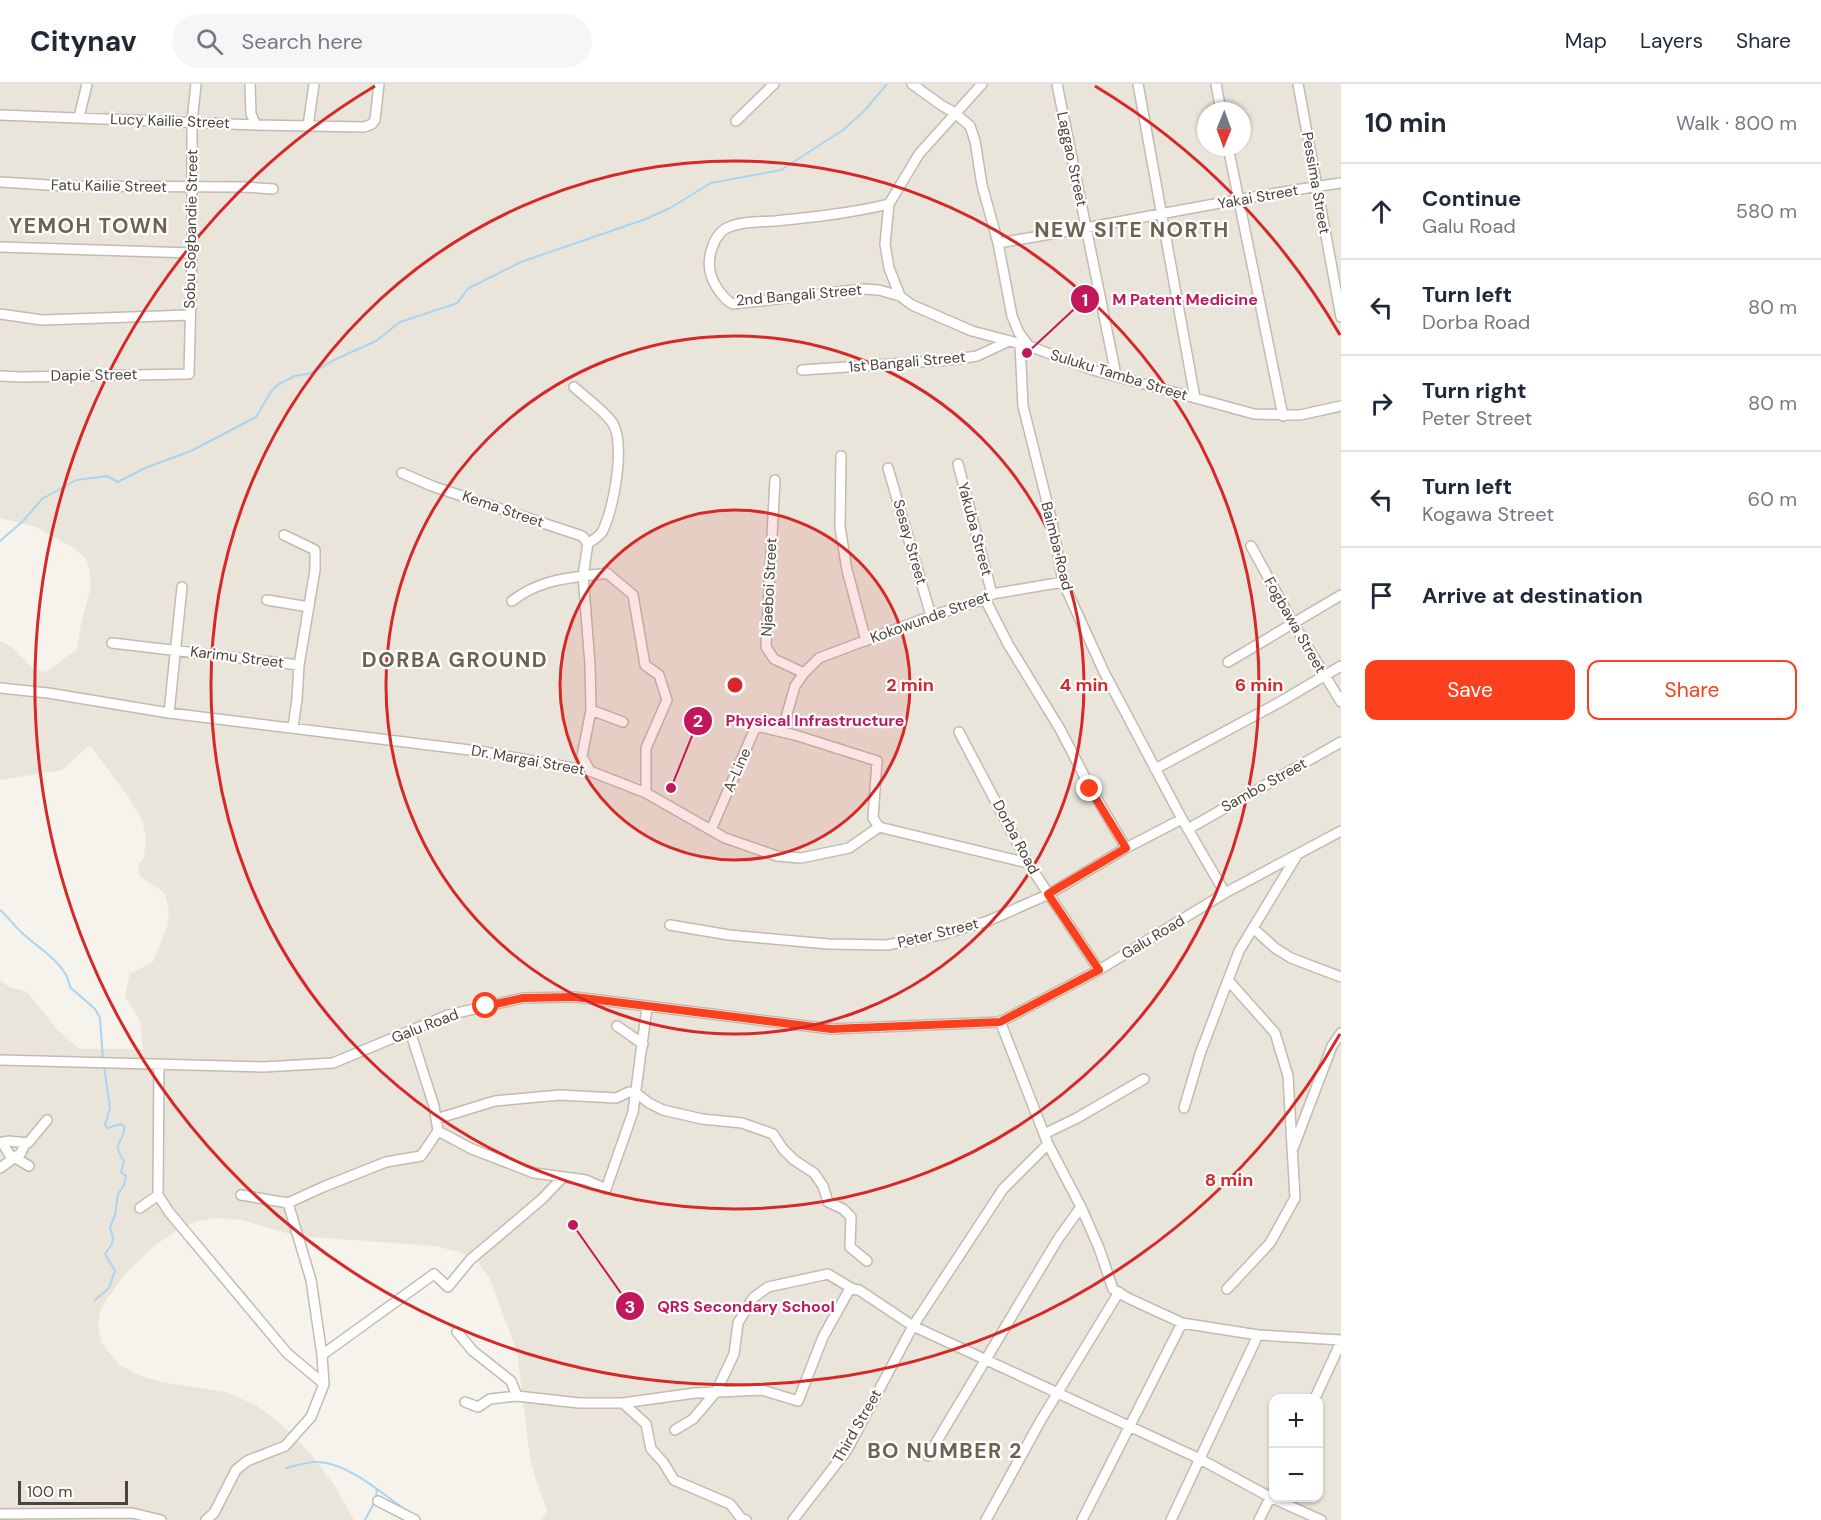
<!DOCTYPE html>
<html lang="en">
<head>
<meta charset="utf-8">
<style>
  body { margin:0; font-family:"DM Sans",sans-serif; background:#f6f6f7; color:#1f2937 }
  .controls { position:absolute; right:18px; bottom:18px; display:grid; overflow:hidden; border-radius:12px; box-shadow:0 2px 4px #0004 }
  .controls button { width:54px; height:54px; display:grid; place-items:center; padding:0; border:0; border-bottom:2px solid #e0e1e3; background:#fff; color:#1f2937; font:30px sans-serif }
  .compass { position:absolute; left:1197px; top:18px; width:54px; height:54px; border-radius:50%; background:#fff; box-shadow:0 2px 4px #0004; rotate:181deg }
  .scale { position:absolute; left:18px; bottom:15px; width:110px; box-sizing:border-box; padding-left:6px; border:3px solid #4b4439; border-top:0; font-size:16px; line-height:21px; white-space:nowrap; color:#4b4439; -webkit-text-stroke:4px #fff; paint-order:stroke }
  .stop { position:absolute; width:18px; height:18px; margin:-14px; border:4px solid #fc3f1d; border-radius:50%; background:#fff }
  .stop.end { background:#fc3f1d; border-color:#fff; box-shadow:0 2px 6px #0008 }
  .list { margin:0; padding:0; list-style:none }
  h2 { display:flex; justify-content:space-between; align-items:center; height:78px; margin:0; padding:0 24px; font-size:26px }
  h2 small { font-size:20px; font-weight:400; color:#747a83 }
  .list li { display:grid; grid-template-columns:39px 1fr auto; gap:18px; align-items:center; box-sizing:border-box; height:96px; padding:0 24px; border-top:2px solid #e0e1e3 }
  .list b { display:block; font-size:22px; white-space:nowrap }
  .list p { margin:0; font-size:20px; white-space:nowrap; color:#747a83 }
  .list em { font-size:20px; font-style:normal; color:#747a83 }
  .actions { display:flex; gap:12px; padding:18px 24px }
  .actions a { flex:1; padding:14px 0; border:2px solid #fc3f1d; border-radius:12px; text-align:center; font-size:21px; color:#fc3f1d }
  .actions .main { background:#fc3f1d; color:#fff }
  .icon { flex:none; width:33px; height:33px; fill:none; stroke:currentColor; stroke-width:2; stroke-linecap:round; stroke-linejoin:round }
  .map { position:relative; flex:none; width:1341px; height:1436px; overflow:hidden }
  header { display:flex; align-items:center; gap:36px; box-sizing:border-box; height:84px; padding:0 30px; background:#fff; border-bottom:2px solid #e0e1e3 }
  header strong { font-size:28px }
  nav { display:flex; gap:33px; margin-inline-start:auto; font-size:21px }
  .search { width:420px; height:54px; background:#f6f6f7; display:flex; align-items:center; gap:15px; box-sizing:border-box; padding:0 21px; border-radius:33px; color:#747a83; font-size:22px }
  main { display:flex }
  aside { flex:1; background:#fff }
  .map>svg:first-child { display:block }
  .residential { fill:#eae5da; fill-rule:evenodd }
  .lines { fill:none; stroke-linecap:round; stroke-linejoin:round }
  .stream { stroke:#a9d4f2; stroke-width:2 }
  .minor-casing { stroke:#c2bbae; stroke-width:12 }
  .minor { stroke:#fff; stroke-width:9 }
  .route { stroke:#fc3f1d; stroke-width:8 }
  .ring { fill:none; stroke:#d62828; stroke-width:3 }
  .labels { text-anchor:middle; stroke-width:4.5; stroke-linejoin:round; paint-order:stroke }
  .street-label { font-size:15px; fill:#4b4439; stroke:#fff }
  .district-label { font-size:21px; font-weight:bold; letter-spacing:1.5px; fill:#6e6250; stroke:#fff }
  .centre { fill:#d62828; stroke:#fff; stroke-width:3 }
  .ring-label { font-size:18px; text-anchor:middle; font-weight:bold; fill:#d62828; stroke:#fff; stroke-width:4.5; stroke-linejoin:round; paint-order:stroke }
  .leader { fill:none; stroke:#c2185b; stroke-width:2 }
  .callout-dot { fill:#c2185b; stroke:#fff; stroke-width:2 }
  .mark-label { font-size:18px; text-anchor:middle; font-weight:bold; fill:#fff }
  .callout-label { font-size:16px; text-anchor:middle; font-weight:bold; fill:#c2185b; stroke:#fff; stroke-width:4.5; stroke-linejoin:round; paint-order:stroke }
</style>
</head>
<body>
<header>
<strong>Citynav</strong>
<div class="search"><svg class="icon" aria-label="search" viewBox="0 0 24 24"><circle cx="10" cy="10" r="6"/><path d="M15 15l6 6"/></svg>Search here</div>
<nav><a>Map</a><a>Layers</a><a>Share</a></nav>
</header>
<main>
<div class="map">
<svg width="1341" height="1436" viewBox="0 0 1341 1436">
  <rect width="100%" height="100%" fill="#f6f3ec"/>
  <path class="residential" d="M0 0H1341V1436H542L547 1426 537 1400 530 1374 517 1268 490 1195 478 1178 459 1168 435 1162 297 1152 242 1136 219 1134 197 1137 178 1145 153 1163 123 1192 101 1224 98 1242 102 1260 120 1281 138 1291 161 1298 225 1308 256 1321 281 1340 310 1369 335 1402 354 1436H0V896L9 903 27 908 56 944 79 965H143L140 936 125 912 130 890 153 878 167 843 169 827 165 811 162 807 140 792 138 781 144 773 146 754 142 736 127 711 90 661 62 686 0 696V557L11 562 34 586 46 588 77 565 81 541 91 501 89 483 86 475 72 463 36 443 0 434ZM1206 27H1242V63H1206ZM1274 1314H1318V1414H1274Z"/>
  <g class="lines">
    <path class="stream" d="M0 457 22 438 42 415 76 396 107 392 118 398 145 384 191 367 256 333 272 306 279 300 295 292 312 289 334 276 376 257 400 238 455 220C462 216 463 209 469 204L521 178 646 135 670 124 711 99 781 86 843 46 865 26 887 0
      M0 826C7 832 13 840 20 847 36 863 67 879 70 903L95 925 100 934 103 976
      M95 1216 109 1204 115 1187 105 1170 112 1160 113 1153 110 1143 115 1131 118 1110 124 1101 126 1092 121 1088 124 1077C109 1055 126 1060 124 1042L121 1040 107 1044 105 1041 110 1024 104 982
      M286 1384C296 1382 308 1377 318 1378 348 1379 383 1410 407 1427
      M365 1436 375 1417 377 1406"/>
    <defs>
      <path id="minor" d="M250 0 251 30 256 41
        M912 0 941 21 955 29 970 42 975 57 982 101 998 159 1012 232 1019 249 1029 262
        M982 0 919 70 889 120 885 160 889 184 900 212 912 221 972 247 1029 262 1093 286 1254 330 1300 331 1341 322
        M1057 0 1116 291
        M1138 0 1195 314
        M1216 0 1221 27
        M1298 0 1341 233
        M0 31 256 41 364 43 372 40 375 36 379 0
        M79 33 87 0
        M736 37 774 0
        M308 42 314 0
        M1228 63 1283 332
        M0 98 64 102 244 103 273 105
        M889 120C852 129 813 133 775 137 760 138 743 137 729 143 713 149 706 176 711 191 714 201 724 216 733 220L863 205 879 206 900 212
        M998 159C1113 141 1226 115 1341 99
        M0 163 192 169
        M0 230 42 236 190 231
        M1020 260 1023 322 1052 438 1063 498 1104 588 1182 735 1225 809
        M802 286 950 276 977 272 1009 257
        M0 292 21 293 189 290 192 169V38L196 0
        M574 303C586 314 602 325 612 338 626 359 614 426 602 448 599 453 593 456 588 459
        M841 372 840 443 847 486 866 557
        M958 380 992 510
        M888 384 931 532
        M402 389 432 402 582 452 588 459 583 492 590 580 591 626 623 638
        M775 396 766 563 774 575 804 589
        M284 451 315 466V486L299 581
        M1251 462 1293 539 1341 618
        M985 515 1008 560 1060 645 1091 705 1126 764
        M267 516 309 523
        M512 517C542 494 571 494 607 489L633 511 645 581 659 591 667 616 646 664V709
        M112 559 299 581 297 615 293 643
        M1228 578 1341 511
        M0 604 48 609 169 629 478 667 590 687 646 709 725 754 777 772 801 774 849 764 879 743 1028 779
        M169 629 182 503
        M782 647 795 602 804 589 819 574 931 532 985 515 992 510 1063 498
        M959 648 1028 779 1099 886
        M1155 685 1280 618 1341 582
        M590 687 582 672 591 626
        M1188 745 1341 658
        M711 746 756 642 795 651 877 677 873 734 879 743
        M670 841 729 851 828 860 887 861 944 850 988 837 1049 810 1126 764 1182 735
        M1253 844 1275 864 1291 874 1341 893
        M1000 937 1048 1060 1081 1123 1099 1164 1113 1205 1128 1214 1182 1239 1258 1251 1341 1256
        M617 942 643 960
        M0 976 263 983 333 979 448 931 523 914 575 913 831 945 1000 938 1099 886 1225 809 1341 747
        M159 980 158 1111 169 1128 287 1269 324 1300
        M1184 1024 1200 970 1239 867 1296 773
        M436 1035 495 1017 560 1011 616 1014 629 1008 636 1009 649 1019 663 1026 702 1035 742 1039 773 1050 783 1065 794 1076 814 1089 823 1102 828 1118 843 1125 851 1133 850 1163 867 1177
        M438 1047 472 1065 534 1089 586 1096 606 1105 633 1028 647 923
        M1044 1050 1077 1034 1144 995
        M2 1058 9 1070 29 1082
        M0 1059 8 1057 28 1059 47 1036
        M1048 1060 1003 1105 913 1242 1200 1375 1270 1413 1321 1436
        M1294 1062 1332 962 1341 949
        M0 1084 21 1069 25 1059
        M241 1111 288 1119
        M288 1119 323 1103 386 1078 421 1072 438 1047 434 1022 410 947
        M140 1124 158 1111
        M1227 1205 1270 1159 1295 1114 1288 992 1275 949 1228 896
        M457 1248 473 1267 511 1297 517 1312 579 1319H623L695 1309 762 1306 798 1317 823 1253 848 1208 853 1205 859 1206 913 1242 847 1366 793 1436
        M322 1271 434 1190 448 1203 470 1176 542 1115 563 1093
        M1315 1314 1341 1258
        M465 1318 478 1323 490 1315 517 1312
        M623 1319 646 1340 651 1365 663 1378 674 1396 730 1420 741 1434 746 1436
        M675 1346 693 1335 716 1308 734 1270 738 1239 753 1214 768 1203 828 1190 853 1205
        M928 1372 1058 1155 1081 1123
        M378 1417 415 1436
        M0 1430 132 1429 161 1436
        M206 1436 214 1429 236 1386 247 1377 285 1362 311 1333 324 1300 322 1271 311 1196 288 1119
        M986 1436 1041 1336 1119 1208
        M1082 1436 1182 1239
        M1171 1436 1258 1251
        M1259 1436 1274 1406"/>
    </defs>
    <use href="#minor" class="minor-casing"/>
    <use href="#minor" class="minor"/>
  </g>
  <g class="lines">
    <path class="route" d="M486 922 523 914 575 913 831 945 1000 938 1099 886 1048 810 1126 764 1090 705"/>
  </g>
  <circle cx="735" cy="601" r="175" fill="#d62828" fill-opacity=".12"/>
  <g class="ring">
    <circle cx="735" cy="601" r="175"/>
    <circle cx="735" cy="601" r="349"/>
    <circle cx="735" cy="601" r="524"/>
    <path d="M1340 950A699 699 0 1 1 375 2M1095 2A699 699 0 0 1 1340 251"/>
  </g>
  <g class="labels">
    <g class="street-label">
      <text transform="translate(170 37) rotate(2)" y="5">Lucy Kailie Street</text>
      <text transform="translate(1072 75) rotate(78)" y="5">Laggao Street</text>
      <text transform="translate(1316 99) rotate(80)" y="5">Pessima Street</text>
      <text transform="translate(109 102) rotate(1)" y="5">Fatu Kailie Street</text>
      <text transform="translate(1258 113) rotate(-10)" y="5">Yakai Street</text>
      <text transform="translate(191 145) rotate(-89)" y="5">Sobu Sogbandie Street</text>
      <text transform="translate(799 211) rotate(-5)" y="5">2nd Bangali Street</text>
      <text transform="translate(907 278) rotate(-5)" y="5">1st Bangali Street</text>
      <text transform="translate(94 291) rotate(-1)" y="5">Dapie Street</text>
      <text transform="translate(1119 291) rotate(17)" y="5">Suluku Tamba Street</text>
      <text transform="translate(503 425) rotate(19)" y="5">Kema Street</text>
      <text transform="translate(975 445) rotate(75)" y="5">Yakuba Street</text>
      <text transform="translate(910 458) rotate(74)" y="5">Sesay Street</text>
      <text transform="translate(1057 462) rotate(76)" y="5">Baimba Road</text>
      <text transform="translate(769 503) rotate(-87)" y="5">Njaeboi Street</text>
      <text transform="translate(930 533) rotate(-20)" y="5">Kokowunde Street</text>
      <text transform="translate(1295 541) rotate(60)" y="5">Fogbawa Street</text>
      <text transform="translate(237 573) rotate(7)" y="5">Karimu Street</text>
      <text transform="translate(528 676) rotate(10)" y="5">Dr. Margai Street</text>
      <text transform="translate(737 686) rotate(-66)" y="5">A-Line</text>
      <text transform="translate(1264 701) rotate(-29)" y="5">Sambo Street</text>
      <text transform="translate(1016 753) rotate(62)" y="5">Dorba Road</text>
      <text transform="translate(938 849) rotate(-14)" y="5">Peter Street</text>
      <text transform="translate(1153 853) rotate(-31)" y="5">Galu Road</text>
      <text transform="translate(425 942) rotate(-21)" y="5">Galu Road</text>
      <text transform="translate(857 1342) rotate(-60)" y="5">Third Street</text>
    </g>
    <g class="district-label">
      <text x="89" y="149">YEMOH TOWN</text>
      <text x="1132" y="153">NEW SITE NORTH</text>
      <text x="455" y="583">DORBA GROUND</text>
      <text x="945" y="1374">BO NUMBER 2</text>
    </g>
  </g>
  <circle cx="735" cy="601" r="9" class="centre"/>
  <g class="ring-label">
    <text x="910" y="607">2 min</text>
    <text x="1084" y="607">4 min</text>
    <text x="1259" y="607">6 min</text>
    <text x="1229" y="1102">8 min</text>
  </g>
  <path class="leader" d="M1027 269L1085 215M671 704L698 637M573 1141L630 1222"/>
  <g class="callout-dot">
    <circle cx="1027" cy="269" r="6"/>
    <circle cx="671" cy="704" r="6"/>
    <circle cx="573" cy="1141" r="6"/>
    <circle cx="1085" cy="215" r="15"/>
    <circle cx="698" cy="637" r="15"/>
    <circle cx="630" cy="1222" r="15"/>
  </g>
  <g class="mark-label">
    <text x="1085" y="222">1</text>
    <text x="698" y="643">2</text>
    <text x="630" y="1229">3</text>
  </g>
  <g class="callout-label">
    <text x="1185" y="221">M Patent Medicine</text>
    <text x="815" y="642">Physical Infrastructure</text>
    <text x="746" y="1228">QRS Secondary School</text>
  </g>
</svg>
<div class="controls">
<button>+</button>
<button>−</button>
</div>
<svg class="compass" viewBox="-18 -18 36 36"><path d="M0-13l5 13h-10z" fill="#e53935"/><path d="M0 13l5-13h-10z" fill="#747a83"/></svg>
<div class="scale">100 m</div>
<div class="stop" style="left:486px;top:922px"></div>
<div class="stop end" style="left:1090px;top:705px"></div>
</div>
<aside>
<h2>10 min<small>Walk · 800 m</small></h2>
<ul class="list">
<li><svg class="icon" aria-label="ahead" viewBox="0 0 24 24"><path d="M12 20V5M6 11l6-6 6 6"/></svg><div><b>Continue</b><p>Galu Road</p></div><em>580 m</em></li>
<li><svg class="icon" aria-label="left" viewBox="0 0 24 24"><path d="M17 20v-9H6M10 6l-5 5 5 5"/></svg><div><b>Turn left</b><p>Dorba Road</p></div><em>80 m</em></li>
<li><svg class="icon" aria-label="right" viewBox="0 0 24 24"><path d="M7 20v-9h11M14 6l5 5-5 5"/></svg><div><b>Turn right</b><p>Peter Street</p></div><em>80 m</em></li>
<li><svg class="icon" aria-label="left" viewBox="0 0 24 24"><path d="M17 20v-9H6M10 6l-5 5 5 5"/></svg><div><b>Turn left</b><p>Kogawa Street</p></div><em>60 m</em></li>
<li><svg class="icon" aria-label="arrive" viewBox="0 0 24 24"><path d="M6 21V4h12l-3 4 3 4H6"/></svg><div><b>Arrive at destination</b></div></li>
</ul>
<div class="actions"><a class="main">Save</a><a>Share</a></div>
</aside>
</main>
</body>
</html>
